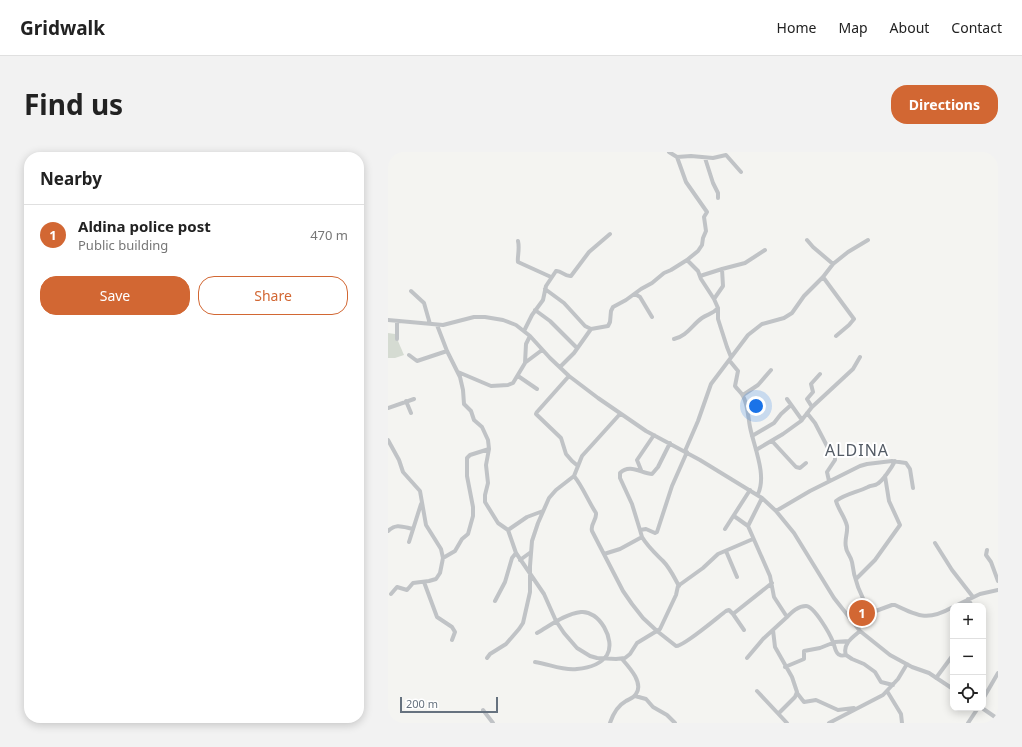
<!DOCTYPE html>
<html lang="en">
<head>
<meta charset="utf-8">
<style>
  body { margin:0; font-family:"Noto Sans",sans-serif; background:#f2f2f2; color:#222 }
  .controls { position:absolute; right:12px; bottom:12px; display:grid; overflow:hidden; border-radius:8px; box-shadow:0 2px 10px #0003 }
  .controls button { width:36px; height:36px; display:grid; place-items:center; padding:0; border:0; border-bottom:1px solid #e0e0e0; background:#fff; color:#222; font:20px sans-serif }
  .scale { position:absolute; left:12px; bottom:10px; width:98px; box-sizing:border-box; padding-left:4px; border:2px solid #66727f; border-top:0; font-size:11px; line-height:14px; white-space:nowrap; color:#66727f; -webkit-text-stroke:3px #fff; paint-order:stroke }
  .you { position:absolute; left:368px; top:254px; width:14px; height:14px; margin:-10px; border:3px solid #fff; border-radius:50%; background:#1a73e8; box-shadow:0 0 0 6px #1a73e833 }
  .badge { display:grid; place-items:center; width:26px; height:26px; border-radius:50%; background:#d26733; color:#fff; font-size:13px; font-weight:700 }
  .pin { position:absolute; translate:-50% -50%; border:2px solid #fff; box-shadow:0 1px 4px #0006 }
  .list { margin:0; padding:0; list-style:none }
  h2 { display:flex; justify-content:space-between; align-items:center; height:52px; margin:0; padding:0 16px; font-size:17px }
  h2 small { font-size:13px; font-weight:400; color:#767676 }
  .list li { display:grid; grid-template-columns:26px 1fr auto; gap:12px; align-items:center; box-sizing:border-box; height:60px; padding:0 16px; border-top:1px solid #e0e0e0 }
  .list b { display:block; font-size:15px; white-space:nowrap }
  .list p { margin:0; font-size:13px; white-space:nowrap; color:#767676 }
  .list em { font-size:13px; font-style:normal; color:#767676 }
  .actions { display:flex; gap:8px; padding:12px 16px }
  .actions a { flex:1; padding:9px 0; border:1px solid #d26733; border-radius:16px; text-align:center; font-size:14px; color:#d26733 }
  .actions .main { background:#d26733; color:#fff }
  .icon { flex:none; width:22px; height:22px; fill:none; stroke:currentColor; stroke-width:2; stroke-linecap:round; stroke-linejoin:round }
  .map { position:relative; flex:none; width:610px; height:571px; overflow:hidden; border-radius:16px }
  header { display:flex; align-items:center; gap:24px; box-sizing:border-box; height:56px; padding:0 20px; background:#fff; border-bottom:1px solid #e0e0e0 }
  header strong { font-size:19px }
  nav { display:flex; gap:22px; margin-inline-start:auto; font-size:14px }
  .intro { display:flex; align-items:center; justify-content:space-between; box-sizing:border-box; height:96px; padding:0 24px }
  h1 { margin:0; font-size:28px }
  .button { padding:10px 18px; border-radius:16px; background:#d26733; color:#fff; font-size:14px; font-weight:700 }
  main { display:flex; gap:24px; padding:0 24px }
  aside { flex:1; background:#fff; border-radius:16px; box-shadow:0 2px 10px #0003 }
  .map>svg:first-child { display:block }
  .green { fill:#d5dbd2 }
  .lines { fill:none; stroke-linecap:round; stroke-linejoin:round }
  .minor { stroke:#c0c3c6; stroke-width:4 }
  .labels { text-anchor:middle; stroke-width:4; stroke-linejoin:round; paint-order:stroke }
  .quarter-label { font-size:16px; letter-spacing:1px; fill:#535b65; stroke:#fff }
</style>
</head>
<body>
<header>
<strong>Gridwalk</strong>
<nav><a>Home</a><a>Map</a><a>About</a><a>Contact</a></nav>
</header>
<div class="intro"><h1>Find us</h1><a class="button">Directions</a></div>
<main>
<aside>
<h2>Nearby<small></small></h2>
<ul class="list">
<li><span class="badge">1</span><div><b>Aldina police post</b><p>Public building</p></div><em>470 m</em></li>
</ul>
<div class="actions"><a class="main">Save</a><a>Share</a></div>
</aside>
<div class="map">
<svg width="610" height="571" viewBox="0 0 610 571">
  <rect width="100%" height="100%" fill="#f4f4f1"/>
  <path class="green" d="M0 181 7 182 16 203 7 206H0Z"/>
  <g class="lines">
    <path class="minor" d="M281 0 289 5 298 30 319 60 316 65 318 79 315 86 314 93 310 99 299 108
      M289 5 303 4 325 6 338 3 353 20
      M317 6 325 31 330 41V46
      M419 88 425 95 445 112
      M130 89C132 97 129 106 130 110L163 125
      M312 124 334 117
      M435 125 466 167 461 173 448 184
      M157 137 176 151 197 174 203 177 220 174 222 170 223 159 225 155 238 148 253 137 264 131 276 121 283 118 299 108 310 119 313 127 326 147
      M23 139 36 151 42 172
      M247 142 252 145 264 165
      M147 158 162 169 189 196
      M0 168 55 173 86 165H97L115 168 128 173 142 184 162 206 181 224 210 246 258 279 312 308 374 346 388 359 406 381 446 446 472 479 502 503 524 515 541 521 565 537
      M9 169V187
      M49 173 59 199 72 225 75 238 76 252 83 259 86 268 94 275 100 288 101 297 98 313 100 331 97 343V350L110 371 120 378 128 401 156 442 168 469 176 481 189 496 202 504 209 506 228 507 237 506 242 502 249 491 272 477 288 443 290 434 315 416 330 402 365 387
      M136 179 144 163 155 148 158 134 168 119C173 118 177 125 183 124L201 100 222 82
      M286 187C299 184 304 173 314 166 320 162 325 162 330 156
      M21 203 29 209 59 199
      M343 205 339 195 330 167V156L326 147 335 134 334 117 357 111 377 98
      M341 208 350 219 347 234C350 238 353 240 355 244 360 253 360 265 362 275 366 295 379 323 370 342
      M138 210 154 198
      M172 215 186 201 203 177
      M70 220 103 234 120 233 125 231 137 211 138 192 142 184
      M130 224 149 237
      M181 224 149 260 148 262 173 286 178 302 184 309 190 314
      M355 243 370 233 383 218
      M399 247 414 268
      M18 249 23 261
      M424 255 419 247 425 240 423 232 432 222
      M0 256 26 247
      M419 261 427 271 440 296 447 304V308L439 320 441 329
      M364 284 386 271 393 262 403 253
      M0 288 11 308 15 320 32 339 38 373 53 397 55 406 52 421 48 427 41 429 25 431 19 438 9 435 3 442
      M384 289 408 315 412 316 418 311
      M368 298 395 282 413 269 424 255 465 217 472 205
      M297 299 310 269 323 232 360 183 374 172 396 166 404 161 416 144 435 125 445 112 460 100 480 88
      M253 318 249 308 266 283
      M186 324C195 335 200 349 208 361 209 368 202 372 204 379L235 439 244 452 255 466 269 479 288 494C295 495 330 465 338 459L341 458 345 462
      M388 359 422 339 472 314 479 312 504 309 518 311 522 317 525 336
      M346 364 360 374
      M337 377 362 338
      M120 378 139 365 155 359
      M252 378 244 352 232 326V321C242 311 254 322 264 322L270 315 282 291
      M0 379C8 371 15 375 25 377
      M254 385C260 395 267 401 275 409 282 416 286 425 291 434
      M21 390 33 352
      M547 391 564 418 585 445
      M599 398 598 403 603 410 610 429
      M338 399 349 425
      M216 402 232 397 254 385 252 378 258 377 267 381 269 380 284 334 299 300
      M55 406 67 399 74 387 80 382 85 364V355L79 324V306L82 303 101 297
      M132 408 143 400
      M468 427 487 408 512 373 501 349 497 324
      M36 430 49 465 64 475 67 480 64 488
      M580 447 584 454
      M107 449 117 430 124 406 128 401
      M567 454 592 442 610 438
      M483 461C473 445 466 428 464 410 463 404 458 400 458 395 456 388 460 381 459 374 457 365 450 357 448 349 457 342 470 340 480 335 483 333 487 334 489 332 494 330 504 315 507 309
      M399 465C404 460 410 454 418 454 426 454 442 482 445 490 447 494 447 502 452 503 453 504 458 503 458 503
      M470 476 485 460 504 453H507C532 465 540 469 565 455
      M356 478 345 462 384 431
      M385 478 387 495 404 525 409 540 407 545 391 561
      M472 479C465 485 454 492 458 503L464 507 476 512 487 520 493 530 505 533
      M99 506 102 502 118 492 131 477 135 471 142 440V414L144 389 150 371 161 346 168 338 186 324 194 304 232 262
      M359 506 375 487 399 465 386 445 382 424 360 374 374 346
      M147 510C161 512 175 519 189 517 200 516 213 512 219 503 228 488 211 458 193 460 177 462 163 473 149 481
      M397 515 416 507V499L432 496 447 490 461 489
      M548 526 565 503
      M369 539 399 571
      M499 539 513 562 514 571
      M409 541 416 550 428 548 450 558 466 556
      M247 544 258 547 265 555 279 563 287 571
      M595 547 610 521
      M594 556 610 567
      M95 558 105 571
      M222 571C225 562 229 554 238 549 241 547 246 546 248 542 256 531 241 515 234 507
      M441 571 495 543 510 527 519 512
      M580 571 590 556"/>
  </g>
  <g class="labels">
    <g class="quarter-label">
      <text x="469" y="304">ALDINA</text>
    </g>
  </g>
</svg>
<div class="controls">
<button>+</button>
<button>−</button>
<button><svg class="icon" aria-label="locate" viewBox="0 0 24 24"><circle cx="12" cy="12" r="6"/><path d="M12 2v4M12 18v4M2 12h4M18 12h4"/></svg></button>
</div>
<div class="scale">200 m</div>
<div class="you"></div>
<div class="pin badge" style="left:474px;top:461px">1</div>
</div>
</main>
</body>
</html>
